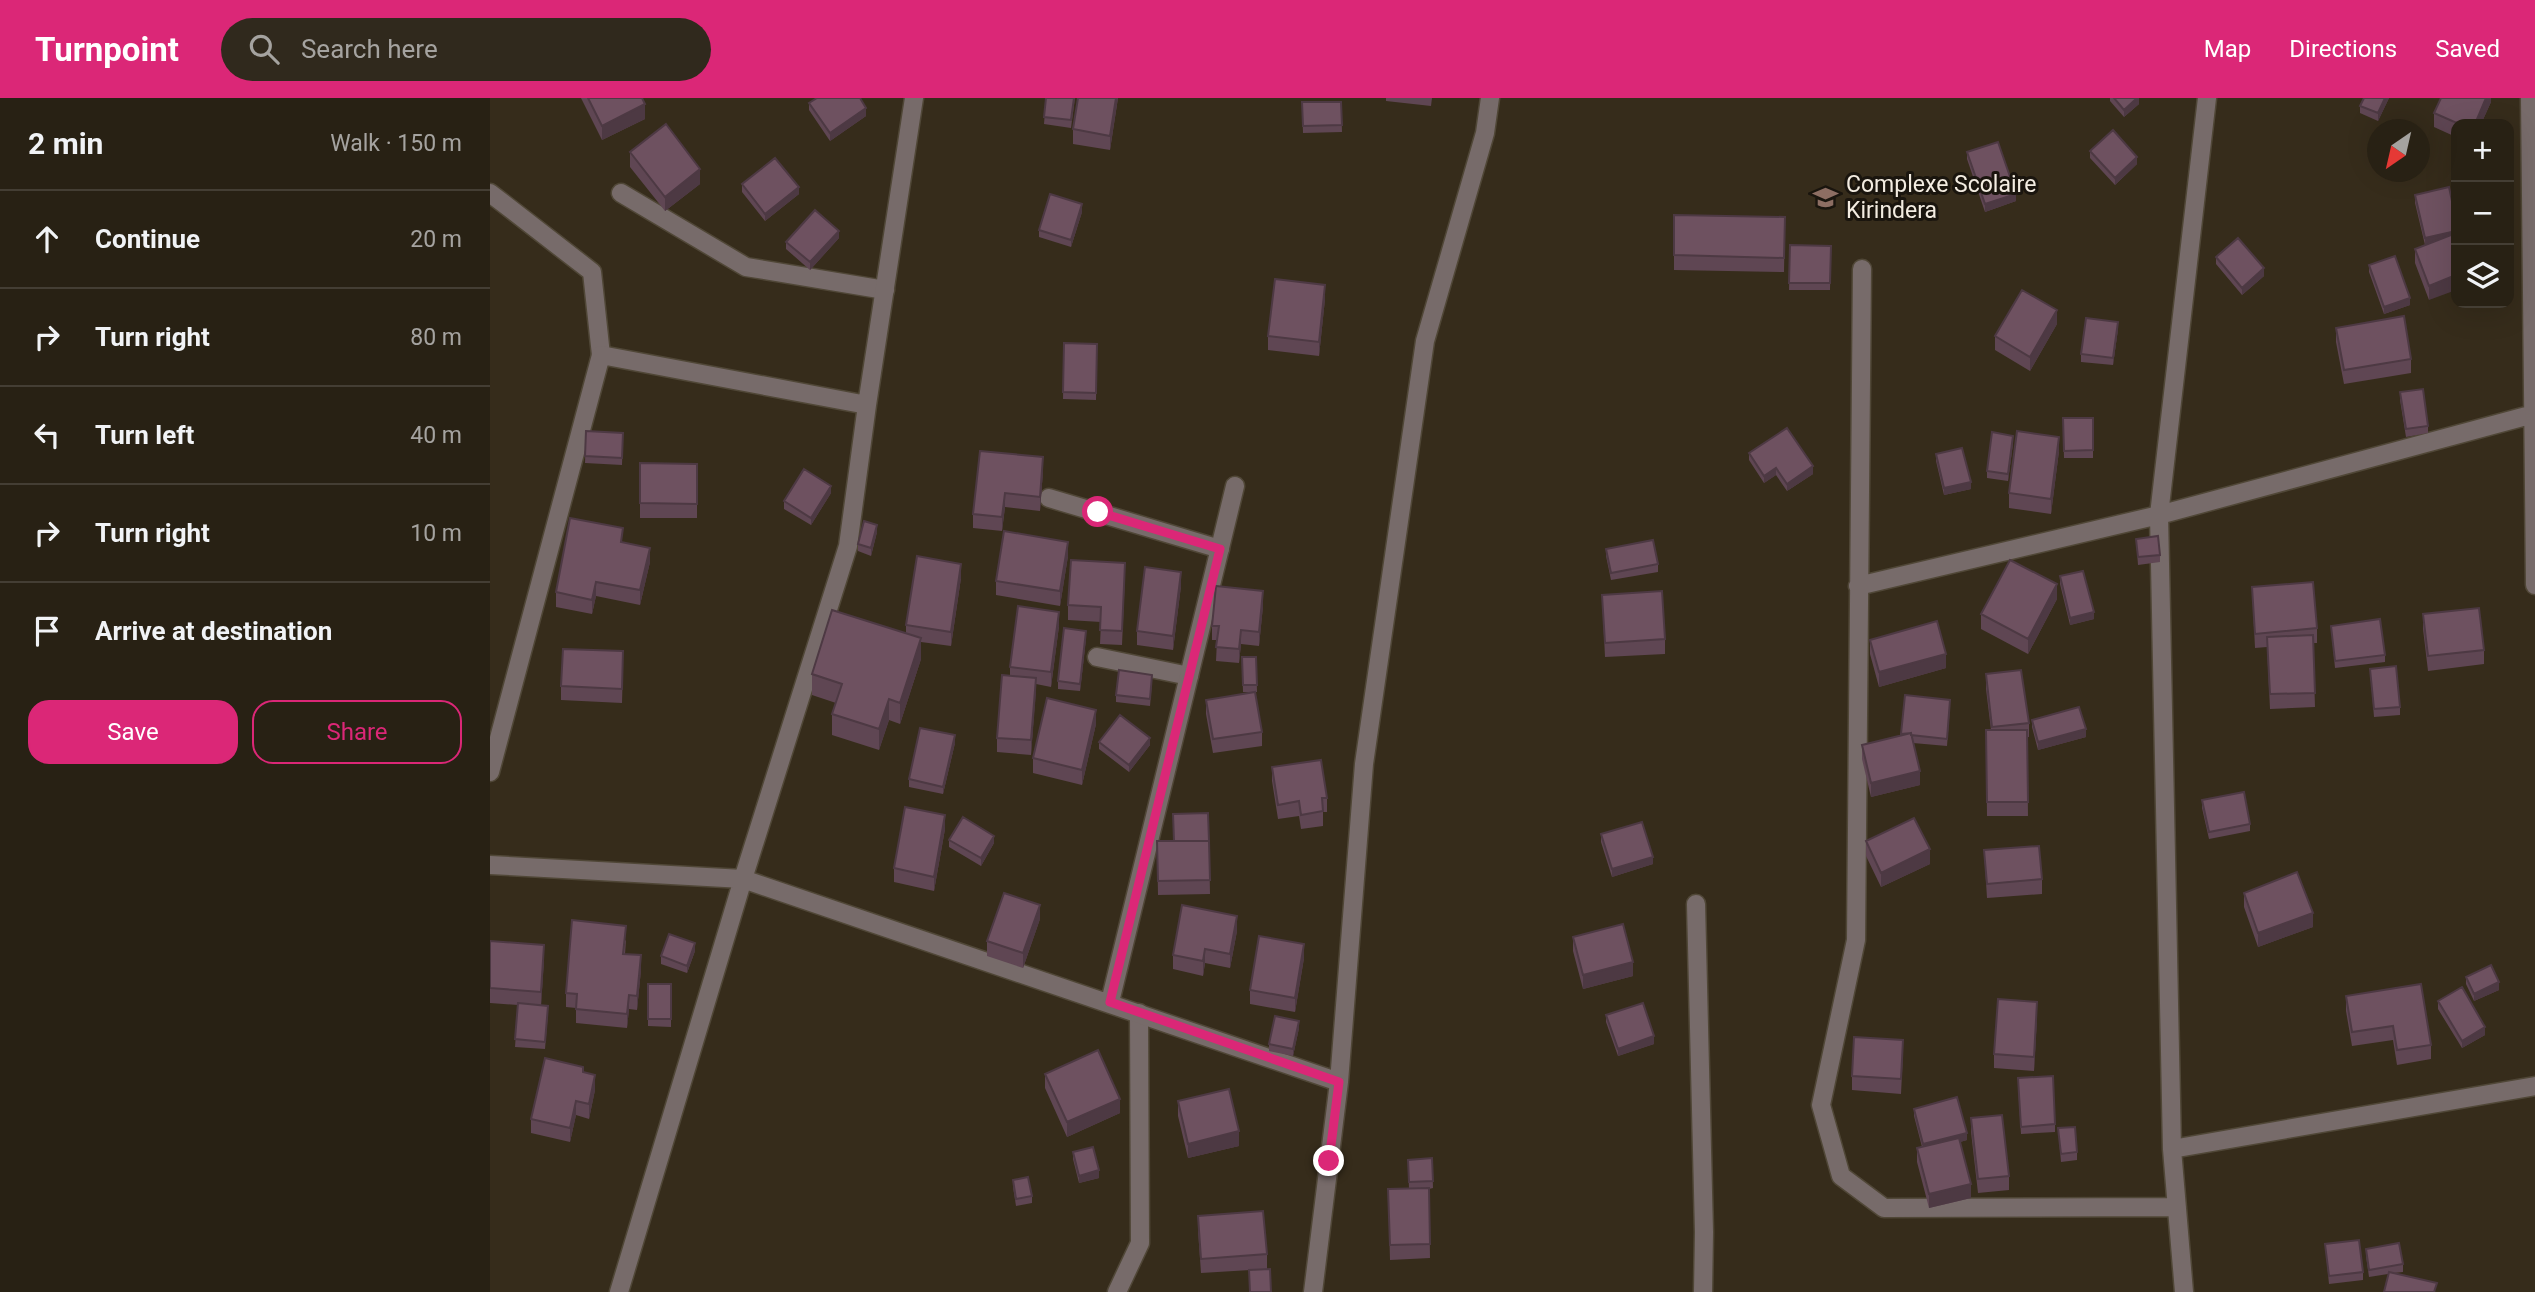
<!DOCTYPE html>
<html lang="en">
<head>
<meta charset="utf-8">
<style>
  body { margin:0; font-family:Roboto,sans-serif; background:#30291d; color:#f1f3f6 }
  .controls { position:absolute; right:21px; top:21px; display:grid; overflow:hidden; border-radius:14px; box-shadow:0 7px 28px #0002 }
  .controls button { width:63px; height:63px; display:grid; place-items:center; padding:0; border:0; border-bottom:2px solid #443e34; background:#282114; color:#f1f3f6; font:35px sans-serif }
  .compass { position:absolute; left:1877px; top:21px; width:63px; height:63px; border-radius:50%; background:#282114; box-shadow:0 7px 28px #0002; rotate:214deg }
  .stop { position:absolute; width:21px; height:21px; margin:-16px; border:5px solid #db2777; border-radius:50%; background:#fff }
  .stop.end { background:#db2777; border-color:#fff; box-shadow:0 2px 7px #0008 }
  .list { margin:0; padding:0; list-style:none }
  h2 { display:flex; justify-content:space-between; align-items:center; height:91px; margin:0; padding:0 28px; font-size:30px }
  h2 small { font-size:23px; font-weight:400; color:#a5a3a0 }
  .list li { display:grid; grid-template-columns:46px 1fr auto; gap:21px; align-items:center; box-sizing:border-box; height:98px; padding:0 28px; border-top:2px solid #443e34 }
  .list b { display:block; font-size:26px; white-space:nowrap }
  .list em { font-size:23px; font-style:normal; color:#a5a3a0 }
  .actions { display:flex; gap:14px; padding:21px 28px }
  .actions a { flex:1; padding:16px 0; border:2px solid #db2777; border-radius:21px; text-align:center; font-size:24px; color:#db2777 }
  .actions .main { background:#db2777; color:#fff }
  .icon { flex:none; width:38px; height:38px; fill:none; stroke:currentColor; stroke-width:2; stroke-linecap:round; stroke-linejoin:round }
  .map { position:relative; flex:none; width:2045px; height:1194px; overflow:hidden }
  header { display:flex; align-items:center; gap:42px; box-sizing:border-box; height:98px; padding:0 35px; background:#db2777; color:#fff }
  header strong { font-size:33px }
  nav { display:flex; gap:38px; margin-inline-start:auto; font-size:24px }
  .search { width:490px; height:63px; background:#30291d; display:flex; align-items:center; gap:18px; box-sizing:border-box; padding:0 24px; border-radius:38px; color:#a5a3a0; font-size:26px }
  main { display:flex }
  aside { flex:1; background:#282114 }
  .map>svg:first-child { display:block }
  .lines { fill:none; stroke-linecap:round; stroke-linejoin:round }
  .service-casing { stroke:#504737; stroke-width:21 }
  .minor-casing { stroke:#504737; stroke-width:21 }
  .service { stroke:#776b6a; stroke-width:18 }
  .minor { stroke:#776b6a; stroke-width:18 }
  .wall { fill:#5f4653 }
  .shaded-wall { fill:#4d3943 }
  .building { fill:#6e5160; stroke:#4d3943; stroke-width:2 }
  .route { stroke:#db2777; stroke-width:9 }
  .labels { text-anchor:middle; stroke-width:6; stroke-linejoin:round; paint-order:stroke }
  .poi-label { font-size:23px; fill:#f3ece1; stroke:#1a150e; text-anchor:start }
</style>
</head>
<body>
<header>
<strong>Turnpoint</strong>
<div class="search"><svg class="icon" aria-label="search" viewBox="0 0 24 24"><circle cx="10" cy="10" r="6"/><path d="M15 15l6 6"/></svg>Search here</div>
<nav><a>Map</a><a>Directions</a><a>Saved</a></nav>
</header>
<main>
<aside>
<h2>2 min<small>Walk · 150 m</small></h2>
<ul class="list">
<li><svg class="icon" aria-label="ahead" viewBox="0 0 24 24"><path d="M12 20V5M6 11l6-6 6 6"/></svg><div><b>Continue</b></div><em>20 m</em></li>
<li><svg class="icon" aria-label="right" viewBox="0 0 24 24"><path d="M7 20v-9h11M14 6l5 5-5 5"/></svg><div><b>Turn right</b></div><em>80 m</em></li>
<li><svg class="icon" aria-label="left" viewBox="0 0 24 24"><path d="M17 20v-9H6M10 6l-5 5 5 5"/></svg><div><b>Turn left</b></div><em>40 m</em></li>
<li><svg class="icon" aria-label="right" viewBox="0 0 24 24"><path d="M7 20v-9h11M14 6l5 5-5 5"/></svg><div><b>Turn right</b></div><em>10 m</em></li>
<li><svg class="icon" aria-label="arrive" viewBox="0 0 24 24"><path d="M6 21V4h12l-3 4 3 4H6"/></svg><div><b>Arrive at destination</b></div></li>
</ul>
<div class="actions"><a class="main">Save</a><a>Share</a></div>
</aside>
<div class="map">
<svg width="2045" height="1194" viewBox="0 0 2045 1194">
  <rect width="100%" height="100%" fill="#362c1b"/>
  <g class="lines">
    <defs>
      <path id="service" d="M0 95 102 174 111 257
        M131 95 256 169 395 192
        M559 400 730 451
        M607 559 699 578
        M627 1194 650 1145 649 915"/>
      <path id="minor" d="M2040 0 2045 487
        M1372 171 1366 842 1331 1007 1351 1078 1394 1110 1687 1109
        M1368 488 1669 417 2044 316
        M0 674 111 257 377 307
        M0 767 253 781 849 984
        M1206 806 1214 1134 1213 1194
        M620 904 745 388
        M1682 1051 2045 988
        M129 1194 253 781 358 448 377 307 424 0
        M823 1194 849 984 874 666 935 243 995 35 1000 0
        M1694 1194 1682 1051 1669 417 1717 0"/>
    </defs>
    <use href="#service" class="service-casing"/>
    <use href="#minor" class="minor-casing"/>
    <use href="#service" class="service"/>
    <use href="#minor" class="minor"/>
  </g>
  <path class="wall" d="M91 0H152L155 21 112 42Z
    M556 0H585L581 30 554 26Z
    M588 0H628L620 52 583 46V31Z
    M896 0H942L941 8 896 3Z
    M1620 0H1649V6L1634 19 1620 3Z
    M1899 0 1888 23 1870 15V8Z
    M2001 0V4L1991 26H1966V39L1944 29V15Z
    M812 4H851L852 34 813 35Z
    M319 5 376 18 340 43 319 12Z
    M1600 53 1647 66 1625 87 1600 60Z
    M140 54 210 86 175 113 140 69Z
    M1477 54 1526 103 1495 114 1477 61Z
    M252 86 309 96 275 123 252 94Z
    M1959 89 1939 202 1925 165V151L1935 147 1925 105V97Z
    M592 114 581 149 549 139V132Z
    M1184 117 1295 119 1294 174 1184 172Z
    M349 140 320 172 296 151V144Z
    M1300 147 1341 148 1340 192H1299Z
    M1726 159 1774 178 1752 197 1726 166Z
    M1879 167 1920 207 1894 216 1879 174Z
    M835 201 829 258 778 252V238Z
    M1567 226 1540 273 1505 252V238Z
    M1846 230 1921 261V275L1854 286 1846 244Z
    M1628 231 1623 267 1591 264V256Z
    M574 245 607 246 606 302 573 301Z
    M1910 294 1938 328V335L1916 339 1910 302Z
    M1573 320H1603V360H1574Z
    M96 333 133 335 132 367 95 365Z
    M1523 345 1518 383 1497 380V373Z
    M490 353 553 373 550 413 515 409 512 433 483 430V416Z
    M1569 353 1561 416 1519 410V395Z
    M1259 355 1323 376 1297 393 1286 377 1274 385 1259 362Z
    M1446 356 1481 391 1454 397 1446 363Z
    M150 365 207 366V420H150Z
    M341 395 321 427 294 411V403Z
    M387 434 381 458 368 453V446Z
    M1646 441 1670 457V464L1648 467Z
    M133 445 160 464 150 507 106 498 102 516 66 509V494Z
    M1116 451 1168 466V474L1121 482 1116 458Z
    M578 458 570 508 506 497V483Z
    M1570 478 1604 521 1580 527 1570 486Z
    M635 479 632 547 610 546 611 524 578 522V507Z
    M471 480 461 548 431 544V561L410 626 399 622 389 652 342 637V616L346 605 322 597V576L416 536V527Z
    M691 488 683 552 647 547V533Z
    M1762 489 1827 530V545H1823L1825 609 1780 611 1777 549 1765 550Z
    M1112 497 1175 541V556L1115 559Z
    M1567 501 1538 556 1491 531V516Z
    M773 508 769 548 751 546 749 565 726 563 727 542H722V528Z
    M1933 516 1994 552V566L1938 573 1933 531Z
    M569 528 561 589 546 586 541 657 507 654V640L520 578V569Z
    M1841 528 1895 557V564L1845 570Z
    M596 540 590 593 568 591V583Z
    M1380 542 1456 570 1389 589 1380 556Z
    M752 559H766L767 594H753Z
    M133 568 132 605 71 602V588Z
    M1880 571 1910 609V617L1884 619Z
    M1496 576 1539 625V639H1537L1538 718H1497L1496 632H1501L1496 591Z
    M662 584 660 608 626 604V597Z
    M1415 597 1460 609 1457 648 1423 645 1430 687 1381 699 1372 661V647L1411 638Z
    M716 602 772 634V648L723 655 716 616Z
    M1542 622 1596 639 1548 652 1542 629Z
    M606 626 592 687 543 675V660Z
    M609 644 660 647 639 674 609 651Z
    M465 645 453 696 419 689V681Z
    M782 669 837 700V714H833V728L811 731 809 718 788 721 782 683Z
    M1712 702 1760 726V733L1719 741 1712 710Z
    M455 731 444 793 404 784V770Z
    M1111 736 1163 766 1122 779 1111 744Z
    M459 742 504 745 491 768 459 749Z
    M667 743H719L720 796 668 797Z
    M1376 743 1440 766 1391 789 1376 758Z
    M1494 752 1552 781V796L1497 800Z
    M1754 795 1823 829 1768 849 1754 809Z
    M550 821 533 870 497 858V843Z
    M747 833 740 870 715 865 713 878 683 871V857Z
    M1083 839 1143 878 1093 891 1083 853Z
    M136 842 135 856 151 872 147 912 139 911 137 930 86 925V910L76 909V895Z
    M0 843 54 861 51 907 58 915 55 951 25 949 28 907 0 905Z
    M205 853 197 875 171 866V858Z
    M814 860 805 914 760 906V892Z
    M1976 879 2009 892 1984 903 1976 886Z
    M158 886H181V929L158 928Z
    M1856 898 1941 947V961L1907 967 1903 942 1862 948 1856 913Z
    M1948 903 1995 937 1972 950 1948 911Z
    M1116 917 1164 946 1128 958 1116 924Z
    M1547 919 1544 973 1504 970V956Z
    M809 930 803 958 779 953V946Z
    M1413 956 1411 996 1362 992V978Z
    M93 975 105 992 99 1021 86 1017 80 1044 41 1035V1021Z
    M555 976 630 1015 577 1039 555 990Z
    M1528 988 1565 1026V1034L1531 1036Z
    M688 1003 749 1048 698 1060 688 1018Z
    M1424 1011 1477 1042 1470 1044 1481 1100 1439 1110 1427 1064V1050L1432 1049 1424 1018Z
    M1481 1020 1519 1078V1092L1488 1095 1481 1034Z
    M1568 1030 1587 1054V1062L1571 1064Z
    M583 1054 609 1080 589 1085 583 1061Z
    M942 1060 943 1090 939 1091 940 1160 900 1162 898 1091H919L918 1062Z
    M523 1082 542 1098V1105L526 1108 523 1089Z
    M708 1118 777 1156V1171L711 1175 708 1132Z
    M1835 1146 1873 1174V1182L1839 1186Z
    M1876 1151 1913 1166V1174L1904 1175 1947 1194 1898 1176 1879 1179 1876 1158Z"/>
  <path class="shaded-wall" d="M626 0H628L620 52V38Z
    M1647 0H1649V6L1634 19V12Z
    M1895 0H1899L1888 23V15Z
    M1996 0H2001V4L1991 26H1985Z
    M155 6V21L112 42V28Z
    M376 10V18L340 43V35Z
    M1647 59V66L1625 87V80Z
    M210 71V86L175 113V99Z
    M309 89V96L275 123V116Z
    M1526 96V103L1495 114V106Z
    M592 106V114L581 149V142Z
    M349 133V140L320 172V164Z
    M1966 133V141L1935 147V140Z
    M1774 170V178L1752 197V190Z
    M1966 177V192L1939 202V188Z
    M835 187V201L829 258V244Z
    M1920 200V207L1894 216V209Z
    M1567 212V226L1540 273V259Z
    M1628 224V231L1623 267V260Z
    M1523 338V345L1518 383V376Z
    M1569 339V353L1561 416V401Z
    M553 359V373L550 413V399Z
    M1323 368V376L1297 393V386Z
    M1286 370V377L1274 385V378Z
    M1481 384V391L1454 397V390Z
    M341 388V395L321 427V420Z
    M515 395V409L512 433V419Z
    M387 427V434L381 458V450Z
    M578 444V458L570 508V493Z
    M160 450V464L150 507V492Z
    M471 466V480L461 548V534Z
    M691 474V488L683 552V538Z
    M106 484V498L102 516V502Z
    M1567 486V501L1538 556V541Z
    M773 493V508L769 548V534Z
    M569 514V528L561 589V574Z
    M1604 514V521L1580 527V520Z
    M751 532V546L749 565V551Z
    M596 533V540L590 593V586Z
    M431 540V561L410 626V605Z
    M1456 556V570L1389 589V574Z
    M546 580V595L541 657V642Z
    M399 601V622L389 652V631Z
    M606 612V626L592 687V672Z
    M1596 631V639L1548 652V644Z
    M465 637V645L453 696V689Z
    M660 640V647L639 674V667Z
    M1430 673V687L1381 699V685Z
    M455 717V731L444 793V779Z
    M504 738V745L491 768V760Z
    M1440 751V766L1391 789V775Z
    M1163 759V766L1122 779V771Z
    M550 807V821L533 870V855Z
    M1823 815V829L1768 849V835Z
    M747 818V833L740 870V856Z
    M205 845V853L197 875V868Z
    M814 846V860L805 914V900Z
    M54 847V861L51 909V894Z
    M715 851V865L713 878V863Z
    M151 857V872L147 912V898Z
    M1143 864V878L1093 891V877Z
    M2009 884V892L1984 903V896Z
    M139 897V911L137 930V916Z
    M1547 904V919L1544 973V959Z
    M809 923V930L803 958V951Z
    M1995 929V937L1972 950V943Z
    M1164 938V946L1128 958V951Z
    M105 977V992L99 1021V1006Z
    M630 1001V1015L577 1039V1024Z
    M86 1003V1017L80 1044V1030Z
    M749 1033V1048L698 1060V1046Z
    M1477 1035V1042L1433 1054V1046Z
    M609 1072V1080L589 1085V1078Z
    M1481 1086V1100L1439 1110V1096Z"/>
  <path class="building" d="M98 0H152L155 6 112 28Z
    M327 0H370L376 10 340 35 319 5Z
    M556 0H584L581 22 554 19Z
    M588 0H626L620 38 583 31Z
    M1624 0H1647L1634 12Z
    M1874 0H1895L1888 15 1870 8Z
    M1951 0H1996L1985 26H1969L1944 15Z
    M812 4H851L852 27 813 28Z
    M176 26 210 71 175 99 140 54Z
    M1623 32 1647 59 1625 80 1600 53Z
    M1508 44 1526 96 1495 106 1477 54Z
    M285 60 309 89 275 116 252 86Z
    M1959 89 1966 122V133L1935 140 1925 97Z
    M560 96 592 106 581 142 549 132Z
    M325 112 349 133 320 164 296 144Z
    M1184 117 1295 119 1294 160 1184 157Z
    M1966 135V177L1939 188 1925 151Z
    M1748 140 1774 170 1752 190 1726 159Z
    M1300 147 1341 148 1340 185H1299Z
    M1905 158 1920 200 1894 209 1879 167Z
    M785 181 835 187 829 244 778 238Z
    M1532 192 1567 212 1540 259 1505 238Z
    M1914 218 1921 261 1854 272 1846 230Z
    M1596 220 1628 224 1623 260 1591 256Z
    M574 245 607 246 606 295 573 294Z
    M1933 291 1938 328 1916 331 1910 294Z
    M1573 320H1603V352L1574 353Z
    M1297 330 1323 368 1297 386 1286 370 1274 378 1259 355Z
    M96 333 133 335 132 360 95 358Z
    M1527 333 1569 339 1561 401 1519 395Z
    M1502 334 1523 338 1518 376 1497 373Z
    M1472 350 1481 384 1454 390 1446 356Z
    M490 353 553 359 550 399 515 395 512 419 483 416Z
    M150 365 207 366V406L150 405Z
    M314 371 341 388 321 420 294 403Z
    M80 420 133 430 131 444 160 450 150 492 106 484 102 502 66 494Z
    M374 423 387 427 381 450 368 446Z
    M514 433 578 444 570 493 506 483Z
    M1668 438 1670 457 1648 459 1646 441Z
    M1163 442 1168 466 1121 475 1116 451Z
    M427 458 471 466 461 534 416 527Z
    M581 462 635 465 632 533 610 532 611 509 578 507Z
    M1520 462 1567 486 1538 541 1491 516Z
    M655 469 691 474 683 538 647 533Z
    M1593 473 1604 514 1580 520 1570 478Z
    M1823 484 1827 530 1765 536 1762 489Z
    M726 488 773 493 769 534 751 532 749 551 726 549 729 528H722Z
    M1172 493 1175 541 1115 545 1112 497Z
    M528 508 569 514 561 574 520 569Z
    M1989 510 1994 552 1938 558 1933 516Z
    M342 512 431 540 410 605 399 601 389 631 342 616 352 586 322 576Z
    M1890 521 1895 557 1845 563 1841 528Z
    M1447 523 1456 556 1389 574 1380 542Z
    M574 530 596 533 590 586 568 583Z
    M1823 537 1825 595 1780 596 1777 539Z
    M73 551 133 553 132 591 71 588Z
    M752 559H766L767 587H753Z
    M1906 568 1910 609 1884 611 1880 571Z
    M629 572 662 577 660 601 626 597Z
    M1531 572 1539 625 1502 629 1496 576Z
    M512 577 546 580 541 642 507 640Z
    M765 594 772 634 723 641 716 602Z
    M1415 597 1460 602 1457 641 1421 637V635L1411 636Z
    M557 600 606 612 592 672 543 660Z
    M1589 609 1596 631 1548 644 1542 622Z
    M630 617 660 640 639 667 609 644Z
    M430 630 465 637 453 689 419 681Z
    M1496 632H1537L1538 704H1497Z
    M1421 635 1430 673 1381 685 1372 647Z
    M831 662 837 700H832L833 713 811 717 809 703 788 707 782 669Z
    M1754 694 1760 726 1719 734 1712 702Z
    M415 709 455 717 444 779 404 770Z
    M718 715 719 743H684L683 716Z
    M473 719 504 738 491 760 459 742Z
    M1424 720 1440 751 1391 775 1376 743Z
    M1152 724 1163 759 1122 771 1111 736Z
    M667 743H719L720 782 668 783Z
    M1549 748 1552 781 1497 786 1494 752Z
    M1807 774 1823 815 1768 835 1754 795Z
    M514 795 550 807 533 855 497 843Z
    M692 807 747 818 740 856 715 851 713 863 683 857Z
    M82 822 136 828 133 856 151 857 147 898 139 897 137 916 86 911 87 896 76 895Z
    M1133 826 1143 864 1093 877 1083 839Z
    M179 836 205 845 197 868 171 858Z
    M769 838 814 846 805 900 760 892Z
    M0 843 54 847 51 894 0 890Z
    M2001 867 2009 884 1984 896 1976 879Z
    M158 886H181V921H158Z
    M1931 886 1941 947 1907 952 1903 928 1862 934 1856 898Z
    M1972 889 1995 929 1972 943 1948 903Z
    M1508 901 1547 904 1544 959 1504 956Z
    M28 905 58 908 55 944 25 941Z
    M1153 905 1164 938 1128 951 1116 917Z
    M785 918 809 923 803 951 779 946Z
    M1364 939 1413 942 1411 981 1362 978Z
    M608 952 630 1001 577 1024 555 976Z
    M55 960 93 969V974L105 977 99 1006 86 1003 80 1030 41 1021Z
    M1563 978 1565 1026 1531 1029 1528 980Z
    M739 991 749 1033 698 1046 688 1003Z
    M1467 999 1477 1035 1433 1046 1424 1011Z
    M1512 1017 1519 1078 1488 1081 1481 1020Z
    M1585 1029 1587 1054 1571 1056 1568 1030Z
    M1469 1040 1481 1086 1439 1096 1427 1050Z
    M603 1049 609 1072 589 1078 583 1054Z
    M942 1060 943 1083 919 1084 918 1062Z
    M538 1079 542 1098 526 1101 523 1082Z
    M939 1090 940 1146 900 1147 898 1091Z
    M773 1113 777 1156 711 1161 708 1118Z
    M1869 1142 1873 1174 1839 1178 1835 1146Z
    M1909 1145 1913 1166 1879 1172 1876 1151Z
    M780 1171 781 1194H760L759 1172Z
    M1899 1174 1947 1185 1944 1194H1894Z"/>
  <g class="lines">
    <path class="route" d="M608 414 730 451 620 904 849 984 839 1063"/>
  </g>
  <defs>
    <symbol id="school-bare" viewBox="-9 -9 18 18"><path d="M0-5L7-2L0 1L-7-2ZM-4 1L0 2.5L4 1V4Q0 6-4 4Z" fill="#8d6e63" stroke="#1a150e" stroke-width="2.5" paint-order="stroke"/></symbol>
  </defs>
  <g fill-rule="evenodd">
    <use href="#school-bare" x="1318" y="82" width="35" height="35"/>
  </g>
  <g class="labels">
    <g class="poi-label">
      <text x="1356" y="94">Complexe Scolaire<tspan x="1356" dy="26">Kirindera</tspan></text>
    </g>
  </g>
</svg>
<div class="controls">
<button>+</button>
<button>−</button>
<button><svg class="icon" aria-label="layers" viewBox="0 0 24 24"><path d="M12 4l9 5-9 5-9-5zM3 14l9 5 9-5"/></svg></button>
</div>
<svg class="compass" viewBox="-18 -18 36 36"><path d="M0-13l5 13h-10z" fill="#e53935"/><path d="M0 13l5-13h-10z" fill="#a5a3a0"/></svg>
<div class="stop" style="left:608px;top:414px"></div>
<div class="stop end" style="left:839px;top:1063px"></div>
</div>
</main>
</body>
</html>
